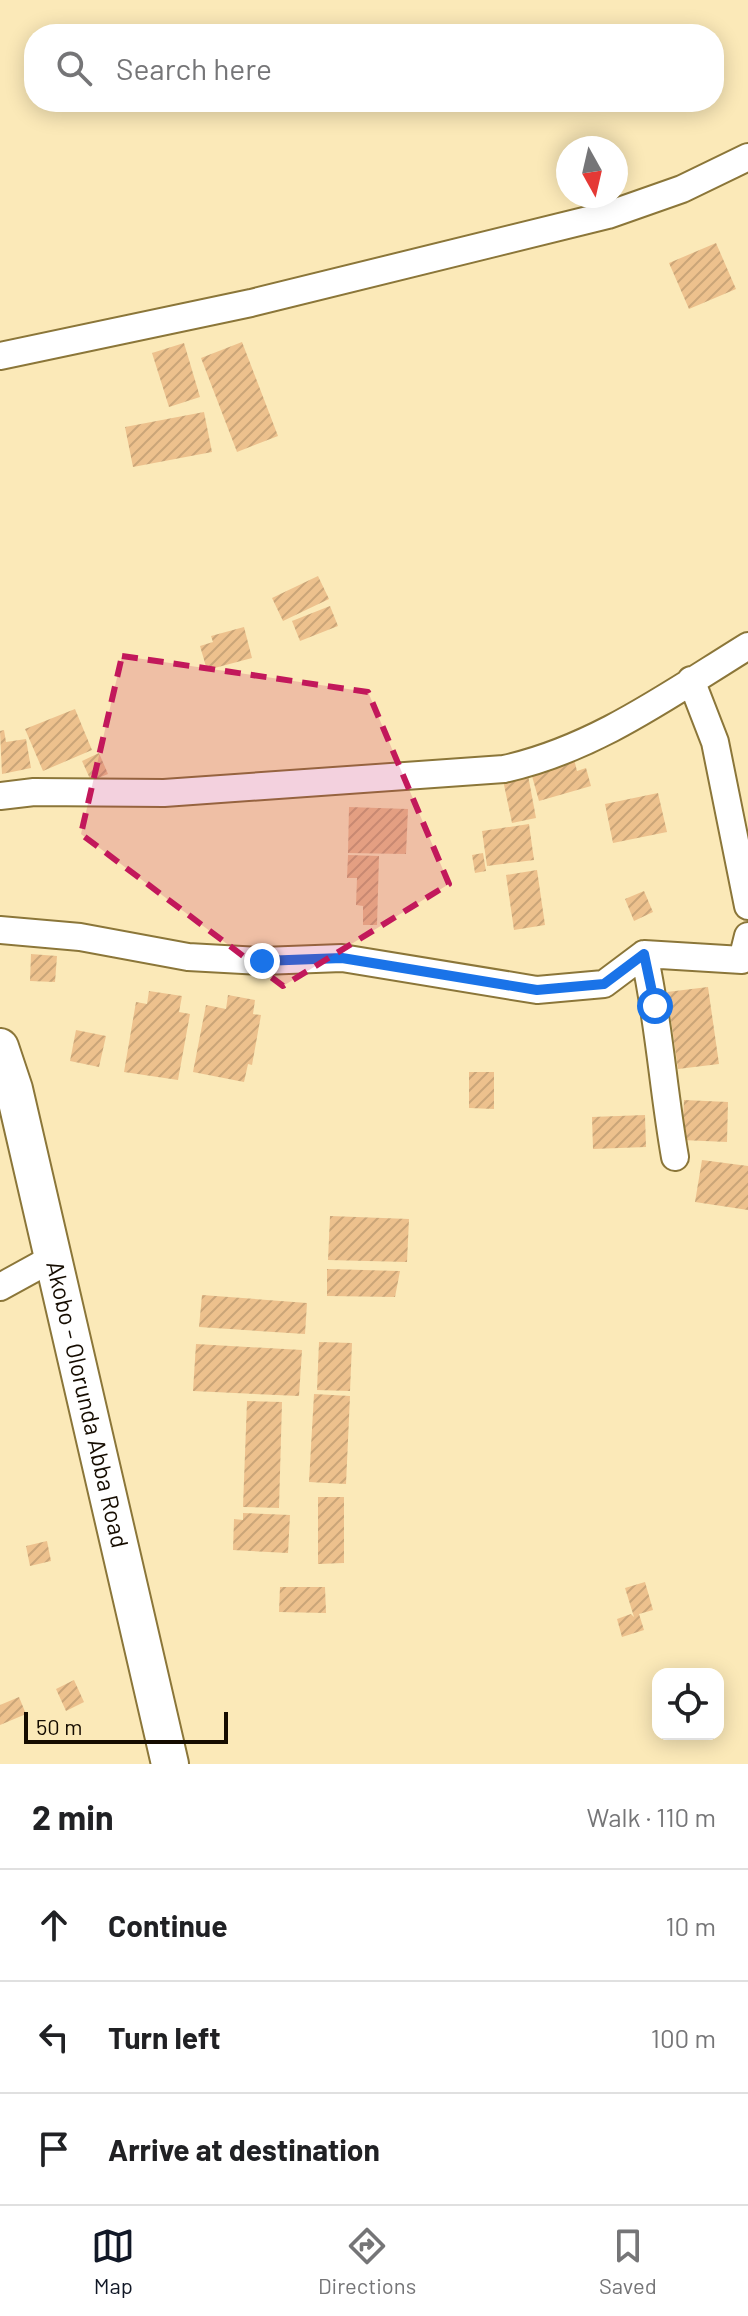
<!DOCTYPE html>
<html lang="en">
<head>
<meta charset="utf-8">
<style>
  body { margin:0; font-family:Barlow,sans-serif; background:#f2f2f2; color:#202124 }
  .controls { position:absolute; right:24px; bottom:24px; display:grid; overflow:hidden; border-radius:16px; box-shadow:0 4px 20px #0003 }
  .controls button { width:72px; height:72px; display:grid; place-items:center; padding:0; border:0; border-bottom:2px solid #e0e0e0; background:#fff; color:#202124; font:40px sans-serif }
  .compass { position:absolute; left:556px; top:136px; width:72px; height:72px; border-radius:50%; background:#fff; box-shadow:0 4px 20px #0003; rotate:172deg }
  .scale { position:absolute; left:24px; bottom:20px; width:204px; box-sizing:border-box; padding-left:8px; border:4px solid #150c00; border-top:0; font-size:22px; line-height:28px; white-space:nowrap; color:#150c00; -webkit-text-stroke:6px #fbe9b8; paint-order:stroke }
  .stop { position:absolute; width:24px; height:24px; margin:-18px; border:6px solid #1a73e8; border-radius:50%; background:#fff }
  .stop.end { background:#1a73e8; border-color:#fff; box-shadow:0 2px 8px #0008 }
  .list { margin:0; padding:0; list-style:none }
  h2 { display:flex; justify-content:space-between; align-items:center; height:104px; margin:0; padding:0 32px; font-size:34px }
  h2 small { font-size:26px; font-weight:400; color:#757577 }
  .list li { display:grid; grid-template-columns:52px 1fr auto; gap:24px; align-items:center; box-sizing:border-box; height:112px; padding:0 32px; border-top:2px solid #e0e0e0 }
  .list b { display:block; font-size:30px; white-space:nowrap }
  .list em { font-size:26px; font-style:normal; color:#757577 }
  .icon { flex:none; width:44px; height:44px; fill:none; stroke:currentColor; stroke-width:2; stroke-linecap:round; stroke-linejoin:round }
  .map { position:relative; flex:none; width:748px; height:1764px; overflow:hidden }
  .search { position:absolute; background:#fff; box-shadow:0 4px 20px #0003; left:24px; right:24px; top:24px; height:88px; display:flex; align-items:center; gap:20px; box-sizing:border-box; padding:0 28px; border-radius:32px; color:#757577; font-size:30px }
  .sheet { height:440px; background:#fff }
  nav { display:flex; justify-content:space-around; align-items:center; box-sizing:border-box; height:112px; border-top:2px solid #e0e0e0; background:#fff; font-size:22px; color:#757577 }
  nav a { display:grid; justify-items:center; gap:4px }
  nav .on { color:#111827 }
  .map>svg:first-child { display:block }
  .building { fill:url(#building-hatch) }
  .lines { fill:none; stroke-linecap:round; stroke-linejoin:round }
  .street-casing { stroke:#8b7639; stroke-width:30 }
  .secondary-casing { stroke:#8b7639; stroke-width:40 }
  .street { stroke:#fff; stroke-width:26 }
  .secondary { stroke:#fff; stroke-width:36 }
  .route { stroke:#1a73e8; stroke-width:10 }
  .marked { fill:#c2185b; fill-opacity:0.2; stroke:#c2185b; stroke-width:6; stroke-dasharray:16 10; stroke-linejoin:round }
  .labels { text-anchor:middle; stroke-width:6; stroke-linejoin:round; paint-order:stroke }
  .street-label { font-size:24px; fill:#150c00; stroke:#fbe9b8 }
</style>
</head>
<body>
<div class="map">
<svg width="748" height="1764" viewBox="0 0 748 1764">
  <defs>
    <pattern id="building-hatch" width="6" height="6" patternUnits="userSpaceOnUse" patternTransform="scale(2)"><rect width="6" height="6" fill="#edc18d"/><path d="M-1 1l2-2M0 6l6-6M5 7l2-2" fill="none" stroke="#caa578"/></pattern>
  </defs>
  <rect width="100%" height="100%" fill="#fbe9b8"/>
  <path class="building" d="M716 243 736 289 689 309 669 263Z
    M242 342 278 436 237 452 201 358Z
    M184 343 200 397 169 407 152 353Z
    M204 412 212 452 133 467 125 427Z
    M318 576 329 599 283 621 272 598Z
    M330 606 338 626 300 641 292 621Z
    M244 627 252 658 207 670 200 646 213 642 211 636Z
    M75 709 92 750 43 771 25 729Z
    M4 730 6 742 26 739 31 768 2 774 0 731Z
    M99 753 108 774 91 781 82 761Z
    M574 759 577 771 586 768 591 786 539 801 530 769Z
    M528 775 536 818 512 823 503 780Z
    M658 793 667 832 613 843 605 804Z
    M349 807 408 809 406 854 348 853Z
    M529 824 534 860 487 866 482 831Z
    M483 853 486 871 475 873 472 855Z
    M348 855 379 856 377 925H363V906L356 905 357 878H347Z
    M537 870 545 925 514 930 506 875Z
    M644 891 653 912 634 921 625 899Z
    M31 954 57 956 55 982 30 981Z
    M708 987 719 1064 678 1069 667 992Z
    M149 991 182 996 179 1012 190 1014 178 1080 124 1072 136 1002 147 1004Z
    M228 995 255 1000 253 1014 261 1015 252 1065 248 1064 244 1082 193 1072 206 1005 226 1009Z
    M76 1030 106 1036 99 1067 70 1061Z
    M469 1072H494V1109L469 1108Z
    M684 1100 728 1102 727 1142 682 1140Z
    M645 1115 646 1147 593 1149 592 1117Z
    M702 1160 748 1166V1210L695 1202Z
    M330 1216 409 1219 407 1262 328 1260Z
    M327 1269 400 1271 395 1297 327 1296Z
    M202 1295 307 1303 305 1334 199 1327Z
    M319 1342 352 1343 350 1391 317 1390Z
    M196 1344 302 1350 299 1396 193 1391Z
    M314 1394 350 1396 346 1484 309 1482Z
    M247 1401 282 1402 279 1508 243 1507Z
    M318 1497H344V1563L318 1564Z
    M243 1513 290 1515 288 1553 233 1550 234 1519 243 1520Z
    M47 1541 51 1561 30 1566 26 1546Z
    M645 1582 653 1610 639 1614 644 1630 622 1637 617 1619 631 1614 634 1617 625 1588Z
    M280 1587H325L326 1613 279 1612Z
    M74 1680 84 1702 66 1711 56 1689Z
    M19 1697 26 1714 0 1725V1705Z"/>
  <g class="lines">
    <defs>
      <path id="street" d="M0 356 251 303 608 215 682 189 748 157
        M691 680 715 742 748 906
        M0 796 34 792 164 793 504 769C595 749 670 694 748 646
        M0 930 80 937 188 957 262 961 342 958 537 990 604 984 644 954 742 960 748 936
        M644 954C659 1021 663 1090 675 1157
        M0 1287 53 1258"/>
      <g id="secondary">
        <path id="s1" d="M0 1047 14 1089 170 1764"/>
      </g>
    </defs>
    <use href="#street" class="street-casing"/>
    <use href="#secondary" class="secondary-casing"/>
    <use href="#street" class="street"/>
    <use href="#secondary" class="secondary"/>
  </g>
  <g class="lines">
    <path class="route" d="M262 961 342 958 537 990 604 984 644 954 655 1006"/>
  </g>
  <path class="marked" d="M122 656 368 692 449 884 283 986 81 834Z"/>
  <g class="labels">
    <g class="street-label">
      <text dy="8" stroke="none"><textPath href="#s1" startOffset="368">Akobo - Olorunda Abba Road</textPath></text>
    </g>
  </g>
</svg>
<div class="controls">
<button><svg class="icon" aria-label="locate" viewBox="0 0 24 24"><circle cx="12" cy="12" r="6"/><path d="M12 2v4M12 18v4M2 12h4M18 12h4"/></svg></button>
</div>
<svg class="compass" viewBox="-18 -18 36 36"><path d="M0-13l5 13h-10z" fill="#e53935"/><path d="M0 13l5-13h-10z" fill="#757577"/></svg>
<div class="scale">50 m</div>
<div class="stop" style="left:655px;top:1006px"></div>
<div class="stop end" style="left:262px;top:961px"></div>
<div class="search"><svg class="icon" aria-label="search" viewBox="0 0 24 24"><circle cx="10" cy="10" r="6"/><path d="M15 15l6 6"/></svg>Search here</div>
</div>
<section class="sheet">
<h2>2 min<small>Walk · 110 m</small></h2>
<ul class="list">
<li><svg class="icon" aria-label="ahead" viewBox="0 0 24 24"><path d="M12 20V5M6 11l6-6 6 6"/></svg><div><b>Continue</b></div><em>10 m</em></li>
<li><svg class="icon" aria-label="left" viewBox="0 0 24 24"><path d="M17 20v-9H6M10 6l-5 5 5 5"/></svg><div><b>Turn left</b></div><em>100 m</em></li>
<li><svg class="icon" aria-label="arrive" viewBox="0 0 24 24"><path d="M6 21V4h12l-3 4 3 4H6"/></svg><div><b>Arrive at destination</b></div></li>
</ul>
</section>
<nav>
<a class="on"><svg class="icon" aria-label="map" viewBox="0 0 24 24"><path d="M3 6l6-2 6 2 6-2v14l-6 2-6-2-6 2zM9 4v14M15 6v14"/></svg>Map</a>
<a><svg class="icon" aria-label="directions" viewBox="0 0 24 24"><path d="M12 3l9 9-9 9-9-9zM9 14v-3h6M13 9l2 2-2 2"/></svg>Directions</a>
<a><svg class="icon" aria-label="saved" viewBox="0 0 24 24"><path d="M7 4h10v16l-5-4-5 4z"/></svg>Saved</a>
</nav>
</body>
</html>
